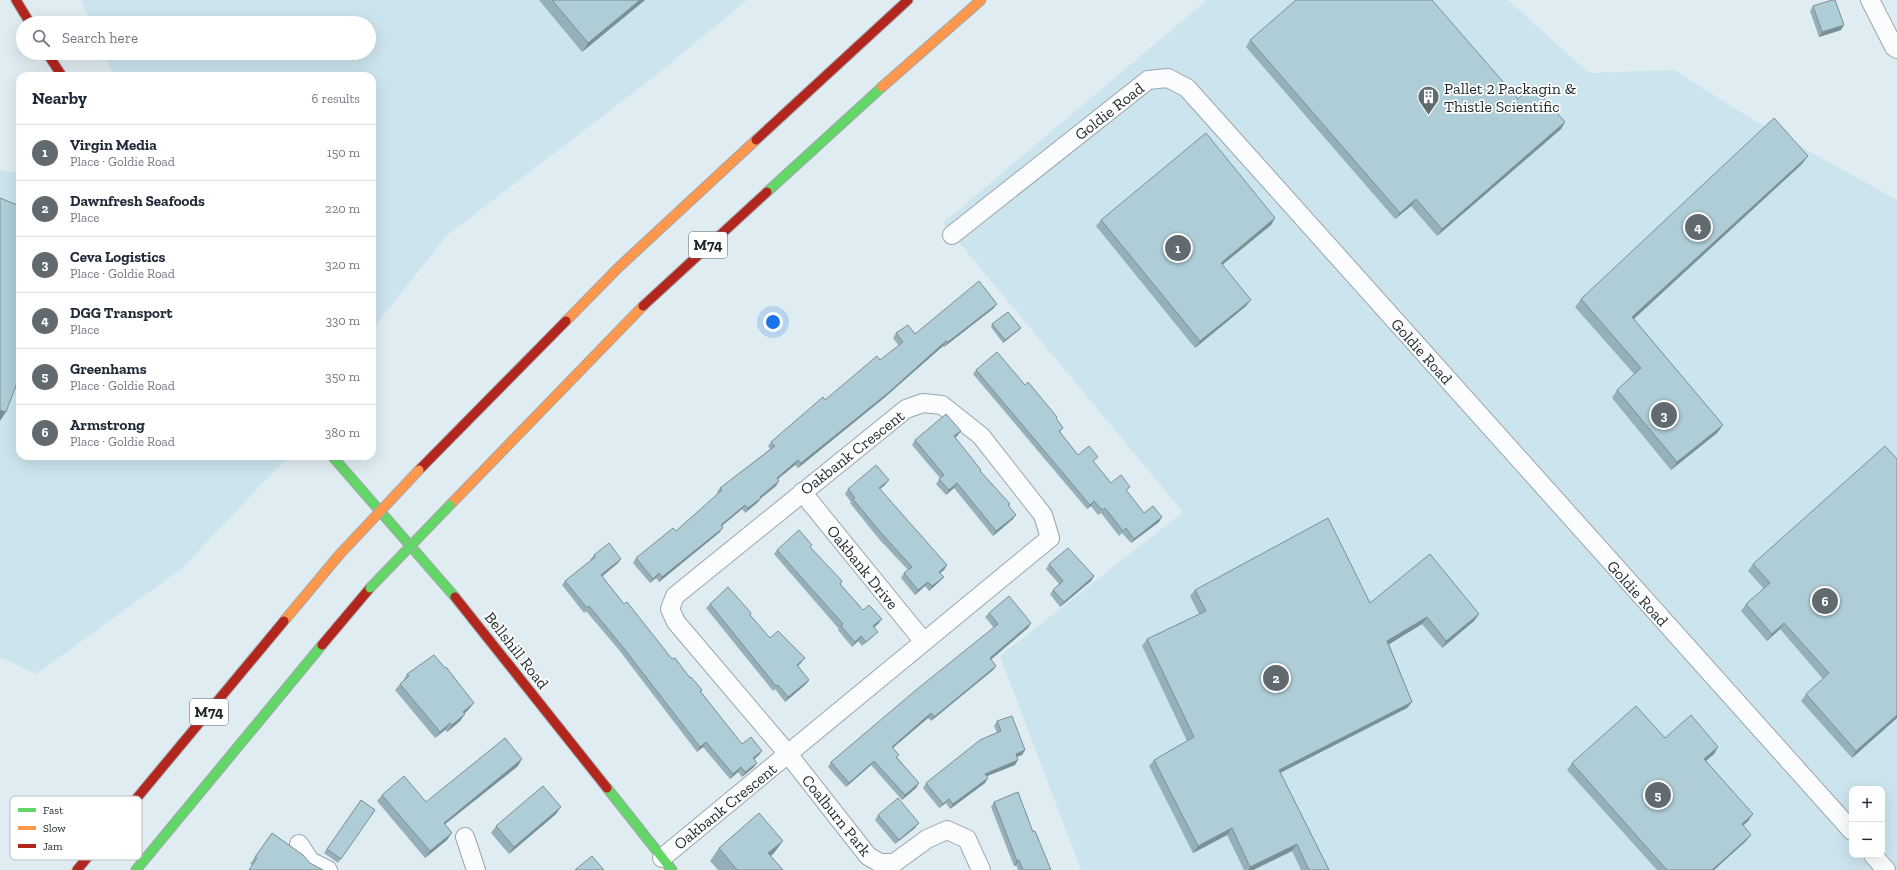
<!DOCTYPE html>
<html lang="en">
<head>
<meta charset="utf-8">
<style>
  body { margin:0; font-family:"Zilla Slab",serif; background:#f6f6f7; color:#1f2937 }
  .controls { position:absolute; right:12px; bottom:12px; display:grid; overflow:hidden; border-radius:8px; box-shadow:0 4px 16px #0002 }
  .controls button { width:36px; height:36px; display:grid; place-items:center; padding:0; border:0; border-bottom:1px solid #e0e1e3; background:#fff; color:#1f2937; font:20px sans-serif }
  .you { position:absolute; left:773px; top:322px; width:14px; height:14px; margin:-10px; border:3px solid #fff; border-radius:50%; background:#1a73e8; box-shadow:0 0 0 6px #1a73e833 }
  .badge { display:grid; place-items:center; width:26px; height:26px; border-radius:50%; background:#616b6f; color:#fff; font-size:13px; font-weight:700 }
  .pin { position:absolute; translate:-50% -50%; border:2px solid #fff; box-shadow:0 1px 4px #0006 }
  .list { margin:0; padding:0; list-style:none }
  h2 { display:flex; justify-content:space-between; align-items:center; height:52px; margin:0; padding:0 16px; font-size:17px }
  h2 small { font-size:13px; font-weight:400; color:#747a83 }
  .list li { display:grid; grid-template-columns:26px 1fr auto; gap:12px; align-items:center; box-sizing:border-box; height:56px; padding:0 16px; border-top:1px solid #e0e1e3 }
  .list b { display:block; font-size:15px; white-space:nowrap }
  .list p { margin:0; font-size:13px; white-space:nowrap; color:#747a83 }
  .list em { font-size:13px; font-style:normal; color:#747a83 }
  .icon { flex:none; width:22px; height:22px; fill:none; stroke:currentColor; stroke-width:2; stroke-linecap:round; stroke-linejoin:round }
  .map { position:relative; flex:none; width:1897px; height:870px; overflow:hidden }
  .search { position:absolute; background:#fff; box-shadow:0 4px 16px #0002; left:16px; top:16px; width:360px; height:44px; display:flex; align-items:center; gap:10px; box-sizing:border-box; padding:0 14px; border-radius:22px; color:#747a83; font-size:15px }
  .panel { position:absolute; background:#fff; box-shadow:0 4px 16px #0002; left:16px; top:72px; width:360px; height:388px; border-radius:12px }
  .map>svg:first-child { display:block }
  .built { fill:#cce4ed; fill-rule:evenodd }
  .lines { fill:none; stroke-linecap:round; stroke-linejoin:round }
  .street-casing { stroke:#9ca6aa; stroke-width:20 }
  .fast-casing { stroke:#9ca6aa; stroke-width:11 }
  .slow-casing { stroke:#9ca6aa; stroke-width:11 }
  .jam-casing { stroke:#9ca6aa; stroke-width:11 }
  .street { stroke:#fafcfd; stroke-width:18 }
  .fast { stroke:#63d668; stroke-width:9 }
  .slow { stroke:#ff974d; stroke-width:9 }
  .jam { stroke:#b3261e; stroke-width:9 }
  .fast-bridge-casing { stroke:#aaa7ad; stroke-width:11; stroke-linecap:butt }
  .slow-bridge-casing { stroke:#aaa7ad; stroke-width:11; stroke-linecap:butt }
  .fast-bridge { stroke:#63d668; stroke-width:9 }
  .slow-bridge { stroke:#ff974d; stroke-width:9 }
  .wall { fill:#96b0b9 }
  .shaded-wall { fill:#7a9096 }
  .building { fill:#aecdd7; stroke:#7a9096 }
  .labels { text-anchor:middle; stroke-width:3.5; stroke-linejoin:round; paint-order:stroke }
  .shield { fill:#fff; stroke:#616769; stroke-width:1 }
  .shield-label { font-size:15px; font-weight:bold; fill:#1d2629 }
  .poi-label { font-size:16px; fill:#1d2629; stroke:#fff; text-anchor:start }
  .street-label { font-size:16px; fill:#1d2629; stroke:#fff }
  .key { fill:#fff; stroke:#bbbebf; stroke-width:1 }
  .key-label { font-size:11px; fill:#1d2629 }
</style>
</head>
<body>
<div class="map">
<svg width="1897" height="870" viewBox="0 0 1897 870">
  <rect width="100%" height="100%" fill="#dfecf1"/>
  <path class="built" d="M81 0H747L655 76 446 236 372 330V76H113L104 53H369V23H91Z
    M1207 0H1508L1589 73 1674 70 1758 123 1897 200V870H1081L1000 656 1183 512 943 223ZM1852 789H1882V855H1852Z
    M0 170 20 174V456H284L286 459 181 569 36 674 0 657Z"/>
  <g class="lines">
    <defs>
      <path id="street" d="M1870 0 1894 47 1897 49
        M952 235 1148 80 1168 78 1187 88 1852 831
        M802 492 924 642
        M465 837 476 870
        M299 844 310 861 328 870
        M1873 855 1886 870
        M662 858C791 751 920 645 1050 538L1043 515 981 436 942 405 923 403 906 409 675 596 670 609 676 622 788 754 868 856 880 863H894L927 839 947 830 967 839 981 870"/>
      <path id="fast" d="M767 192 882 87
        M332 456 455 597
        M607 788 672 870
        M136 870 322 645"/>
      <path id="slow" d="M882 87 981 0
        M566 321 619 267 756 140
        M450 505 643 306
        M284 621 340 554"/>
      <path id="jam" d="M16 0 30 23
        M47 53 62 76
        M756 140 908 0
        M643 306 767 192
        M419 470 566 321
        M455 597 607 788
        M322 645 370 588
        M77 870 284 621"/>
    </defs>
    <use href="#street" class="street-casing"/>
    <use href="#fast" class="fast-casing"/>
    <use href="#slow" class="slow-casing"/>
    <use href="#jam" class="jam-casing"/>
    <use href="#street" class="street"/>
    <use href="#fast" class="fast"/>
    <use href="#slow" class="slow"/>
    <use href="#jam" class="jam"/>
    <defs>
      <path id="fast-bridge" d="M370 588 450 505"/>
      <path id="slow-bridge" d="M340 554 419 470"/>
    </defs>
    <use href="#fast-bridge" class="fast-bridge-casing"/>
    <use href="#slow-bridge" class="slow-bridge-casing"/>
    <use href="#fast-bridge" class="fast-bridge"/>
    <use href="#slow-bridge" class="slow-bridge"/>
  </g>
  <path class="wall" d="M539 0H645L582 52Z
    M1813 6 1841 30 1819 37 1810 11Z
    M1250 40 1518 99 1565 122 1561 129 1437 236 1411 206 1395 219 1246 47Z
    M1802 164 1634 319 1723 425 1717 433 1671 470 1612 398 1617 390 1634 374 1575 307 1581 299Z
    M1275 218 1271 225 1222 265 1246 306 1195 348 1096 226 1101 220Z
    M994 308 944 347 943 346 884 398 798 468 795 465 778 479 776 486 761 498 758 502 745 513 742 509 722 526 720 532 659 582 656 578 650 583 633 563 636 558 676 531 718 494 717 492 720 488 770 449 768 446 771 442 825 400 880 360 899 346 893 338 896 333 915 334Z
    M992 324 1021 328 1019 330 1003 343 991 327Z
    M976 370 1025 385 1057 417 1056 418 1063 428 1060 432 1078 455 1094 462 1111 483 1127 491 1144 513 1159 522 1131 543 1122 533 1119 536 1101 513 1098 515 1091 506 1087 509 973 374Z
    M961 431 957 436 955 437 980 471 1010 504 1008 505 1013 519 993 536 954 488 946 495 936 484 940 478 912 445 915 440Z
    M1897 459V718L1852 758 1801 701 1806 694 1823 679 1780 629 1767 641 1741 611 1746 604 1764 589 1748 571 1753 564Z
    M885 485 880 489 947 565 944 570 940 573 944 577 940 581 929 591 925 586 915 595 901 578 904 573 908 570 879 539 850 503 851 502 845 494 848 489Z
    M810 548 842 581 840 584 863 610 882 619 878 624 874 627V636L862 646 858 641 852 647 838 630 839 629 774 554 777 550Z
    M594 555 621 559 618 563 602 576 624 604 672 659 702 690 701 692 742 744 759 755 754 759V767L742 777 738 772 730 779 703 747 697 752 619 650 586 611 584 613 562 585 565 581 591 560H590Z
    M1049 564 1094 576 1091 581 1060 607 1050 594 1053 590 1059 584 1046 569Z
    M1195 590 1370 603 1479 614 1474 621 1442 648 1422 624 1389 644 1412 702 1407 708 1280 773 1329 870H1301L1292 851 1253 870H1244L1227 835 1193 853 1149 766 1154 760 1187 741 1142 646 1147 639 1199 614 1190 596Z
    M710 604 751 613 750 615 770 638 801 663 798 666 809 680 806 684 785 702 775 689 773 691 706 608Z
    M989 613 1031 623 1028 628 991 659 996 666 993 670 931 721 928 718 893 748 897 757 919 783 916 788 902 800 871 765 846 787 828 767 831 762 994 628 985 617Z
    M407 674 469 709 464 714 460 721 447 732 445 730 435 738 395 690 400 684 403 681Z
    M997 721 1025 750 1022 755 1017 757 1015 765 987 776 985 783 950 809 946 803 939 808 923 788 926 783 997 733 994 726Z
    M1665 738 1718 747 1714 754 1706 761 1753 814 1748 821 1743 826 1751 835 1746 841 1714 870H1657L1567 770 1572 763Z
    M518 766 445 824 447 840 425 858 377 801 382 795 426 802Z
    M361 800 375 810 338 863 324 853Z
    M994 802 1033 832 1051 870H1018L1016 865 1014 866 991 807Z
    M556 814 509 854 491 833 496 826Z
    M878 815 915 828 895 844 875 820Z
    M272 833 310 863 252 865 250 864Z
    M719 848 774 853 771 856 783 870H718L710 861Z"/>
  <path class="shaded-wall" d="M640 0H645L582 52 588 43Z
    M1844 25 1841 30 1819 37 1822 32Z
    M1565 122 1561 129 1437 236 1442 229Z
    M1808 156 1802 164 1627 325 1632 317Z
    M1416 199 1411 206 1395 219 1400 213Z
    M1275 218 1271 225 1216 270 1221 263Z
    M1251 300 1246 306 1195 348 1200 341Z
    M997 304 994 308 944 347 948 342Z
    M1021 328 1019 330 1003 343 1005 340Z
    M946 341 943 346 884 398 798 468 801 463Z
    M0 410 6 412 0 421Z
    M1723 425 1717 433 1671 470 1677 462Z
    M961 431 957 436 951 441 954 436Z
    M798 460 795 465 773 483 777 478Z
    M889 480 885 485 876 492 879 488Z
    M779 481 776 486 761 498 758 502 745 513 748 508 760 497Z
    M957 483 954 488 946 495 949 490Z
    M1094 501 1091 506 1087 509 1090 505Z
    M745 505 742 509 717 530 721 525Z
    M1016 515 1013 519 993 536 996 531Z
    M1162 517 1159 522 1131 543 1134 539Z
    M723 528 720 532 659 582 662 577Z
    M621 559 618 563 598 580 601 575Z
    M947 565 944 570 936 576 939 572Z
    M659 573 656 578 650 583 653 579Z
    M1094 576 1091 581 1060 607 1064 602Z
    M944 577 940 581 929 591 932 586Z
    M928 582 925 586 915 595 918 590Z
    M1479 614 1474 621 1442 648 1446 641Z
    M1427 617 1422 624 1383 648 1387 641Z
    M882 619 878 624 870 631 873 626Z
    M1031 623 1028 628 987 663 990 658Z
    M1784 623 1780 629 1767 641 1772 634Z
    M861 636 858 641 852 647 855 642Z
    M805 658 801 663 794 669 797 665Z
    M996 666 993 670 931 721 934 717Z
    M809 680 806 684 785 702 788 697Z
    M1412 702 1407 708 1274 776 1279 770Z
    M474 703 469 709 458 719 463 712Z
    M931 713 928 718 889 751 892 747Z
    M465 714 460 721 447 732 452 725Z
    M1897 715V718L1852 758 1856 751Z
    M450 723 445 730 435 738 440 732Z
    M706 742 703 747 697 752 700 747Z
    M1718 747 1714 754 1700 766 1704 759Z
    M1025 750 1022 755 1012 758 1016 754Z
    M762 751 759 755 750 763 753 758Z
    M522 759 518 766 439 829 444 823Z
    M1018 760 1015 765 982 778 985 774Z
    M874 761 871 765 846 787 849 783Z
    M757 763 754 767 742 777 745 772Z
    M741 767 738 772 730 779 733 774Z
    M988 778 985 783 950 809 953 804Z
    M919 783 916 788 902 800 905 795Z
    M949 799 946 803 939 808 943 804Z
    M561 807 556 814 509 854 514 847Z
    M1753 814 1748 821 1737 831 1742 824Z
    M919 823 915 828 895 844 899 840Z
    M1232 828 1227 835 1193 853 1198 846Z
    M452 833 447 840 425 858 430 851Z
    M1751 835 1746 841 1714 870H1712Z
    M783 841 774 853 760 865 768 853Z
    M1297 844 1292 851 1253 870H1248L1250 867Z
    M1019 860 1016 865 1014 866 1017 861Z"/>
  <path class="building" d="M552 0H640L588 43Z
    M1296 0H1432L1518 99 1533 85 1565 122 1442 229 1416 199 1400 213 1250 40Z
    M1832 0H1835L1844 25 1822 32 1813 6Z
    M1774 118 1808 156 1632 317 1723 425 1677 462 1617 390 1641 368 1581 299Z
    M1206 133 1275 218 1221 263 1251 300 1200 341 1101 220Z
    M0 198 20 206V375L6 412 0 410Z
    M979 281 997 304 948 342 946 341 888 393 801 463 798 460 777 478 779 481 760 497 761 498 748 508 745 505 721 525 723 528 662 577 659 573 653 579 636 558 673 528 676 531 722 490 720 488 775 446 771 442 823 397 825 400 877 356 880 360 903 342 896 333 908 325 915 334Z
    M1008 312 1021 328 1005 340 992 324Z
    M997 352 1025 385 1028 382 1057 417 1056 418 1063 428 1059 431 1078 455 1089 446 1098 457 1093 461 1111 483 1121 475 1130 487 1126 490 1144 513 1153 506 1162 517 1134 539 1126 528 1123 531 1105 508 1102 510 1094 501 1090 505 976 370Z
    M946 414 961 431 954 436 981 470 980 471 1010 504 1008 505 1016 515 996 531 957 483 949 490 939 479 944 475 915 440Z
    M1885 446 1897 459V715L1856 751 1806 694 1829 673 1784 623 1772 634 1746 604 1770 583 1753 564Z
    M876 465 889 480 879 488 947 565 939 572 944 577 932 586 928 582 918 590 904 573 912 567 882 534 853 499 855 498 848 489Z
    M1328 518 1370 603 1430 554 1479 614 1446 641 1427 617 1387 641 1412 702 1279 770 1329 870H1309L1297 844 1250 867 1232 828 1198 846 1154 760 1194 737 1147 639 1206 611 1195 590Z
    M799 530 812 545 810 547 842 581 840 584 863 610 869 605 882 619 873 626 878 632 866 642 861 636 855 642 841 626 843 624 777 550Z
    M609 543 621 559 601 575 624 604 627 602 672 659 675 658 690 678 691 677 702 690 700 691 742 744 751 737 762 751 753 758 757 763 745 772 741 767 733 774 706 742 700 747 622 646 589 606 587 608 565 581 595 557 594 555Z
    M1068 548 1094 576 1064 602 1053 590 1063 581 1049 564Z
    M728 587 751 613 750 615 770 638 778 631 805 658 797 665 809 680 788 697 778 685 776 686 710 604Z
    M1009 596 1031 623 990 658 996 666 934 717 931 713 892 747 899 755 896 757 919 783 905 795 874 761 849 783 831 762 916 690 998 624 989 613Z
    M434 655 445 668 446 667 474 703 463 712 465 714 452 725 450 723 440 732 400 684 409 676 407 674Z
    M1636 706 1665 738 1691 715 1718 747 1704 759 1753 814 1742 824 1751 835 1712 870H1667L1572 763Z
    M1012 716 1025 750 1016 754 1018 760 985 774 988 778 953 804 949 799 943 804 926 783 980 740 1001 731 997 721Z
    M505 738 522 759 444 823 452 833 430 851 382 795 404 776 426 802Z
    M543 786 561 807 514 847 496 826Z
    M1018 792 1033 832 1035 831 1051 870H1023L1019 860 1017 861 994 802Z
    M898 798 919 823 899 840 878 815Z
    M361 800 375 810 341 859 327 849Z
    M759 813 783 841 768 853 783 870H737L719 848Z
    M272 833 303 855 310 863 323 870H249L257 858 255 857Z
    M592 856 604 870H575Z"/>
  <defs>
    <symbol id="building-pin" viewBox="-11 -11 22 30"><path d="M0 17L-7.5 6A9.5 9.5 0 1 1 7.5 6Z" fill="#616b6f" stroke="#fff"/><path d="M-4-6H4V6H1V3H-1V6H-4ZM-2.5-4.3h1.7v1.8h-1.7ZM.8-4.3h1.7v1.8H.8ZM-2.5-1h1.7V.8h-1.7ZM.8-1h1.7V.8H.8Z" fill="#fff"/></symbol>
  </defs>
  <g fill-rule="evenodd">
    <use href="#building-pin" x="1416" y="84" width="25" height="34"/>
  </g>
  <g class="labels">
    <g class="shield">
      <rect x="689" y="232" width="38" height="26" rx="3"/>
      <rect x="190" y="699" width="38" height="26" rx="3"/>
    </g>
    <g class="shield-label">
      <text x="708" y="250">M74</text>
      <text x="209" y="717">M74</text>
    </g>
    <g class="poi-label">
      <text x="1444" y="94">Pallet 2 Packagin &amp;<tspan x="1444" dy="18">Thistle Scientific</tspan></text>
    </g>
    <g class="street-label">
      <text transform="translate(1109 111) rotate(-38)" y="6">Goldie Road</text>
      <text transform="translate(1422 351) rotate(48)" y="6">Goldie Road</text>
      <text transform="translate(852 452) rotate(-38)" y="6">Oakbank Crescent</text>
      <text transform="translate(863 567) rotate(51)" y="6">Oakbank Drive</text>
      <text transform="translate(1638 593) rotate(48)" y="6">Goldie Road</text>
      <text transform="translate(517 650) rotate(52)" y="6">Bellshill Road</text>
      <text transform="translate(725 806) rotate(-39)" y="6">Oakbank Crescent</text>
      <text transform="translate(837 815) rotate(51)" y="6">Coalburn Park</text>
    </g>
  </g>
  <rect x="10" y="796" width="132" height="64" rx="6" class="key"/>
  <rect x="18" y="808" width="18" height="4" fill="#63d668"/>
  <rect x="18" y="826" width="18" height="4" fill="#ff974d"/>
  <rect x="18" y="844" width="18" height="4" fill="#b3261e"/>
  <g class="key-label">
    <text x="43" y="814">Fast</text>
    <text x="43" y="832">Slow</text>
    <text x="43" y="850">Jam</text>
  </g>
</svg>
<div class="controls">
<button>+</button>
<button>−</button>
</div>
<div class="you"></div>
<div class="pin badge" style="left:1178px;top:248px">1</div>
<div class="pin badge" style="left:1276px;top:678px">2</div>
<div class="pin badge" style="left:1664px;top:415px">3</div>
<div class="pin badge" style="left:1698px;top:227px">4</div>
<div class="pin badge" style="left:1658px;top:795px">5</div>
<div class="pin badge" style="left:1825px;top:601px">6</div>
<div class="search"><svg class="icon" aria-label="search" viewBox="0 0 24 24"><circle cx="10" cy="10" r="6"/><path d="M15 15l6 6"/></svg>Search here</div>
<section class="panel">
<h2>Nearby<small>6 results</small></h2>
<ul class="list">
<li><span class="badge">1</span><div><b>Virgin Media</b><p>Place · Goldie Road</p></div><em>150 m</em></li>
<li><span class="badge">2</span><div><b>Dawnfresh Seafoods</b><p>Place</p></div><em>220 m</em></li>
<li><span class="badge">3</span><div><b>Ceva Logistics</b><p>Place · Goldie Road</p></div><em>320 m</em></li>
<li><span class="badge">4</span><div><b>DGG Transport</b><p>Place</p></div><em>330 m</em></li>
<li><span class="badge">5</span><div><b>Greenhams</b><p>Place · Goldie Road</p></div><em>350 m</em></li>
<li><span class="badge">6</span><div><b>Armstrong</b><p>Place · Goldie Road</p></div><em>380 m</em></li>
</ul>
</section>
</div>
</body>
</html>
